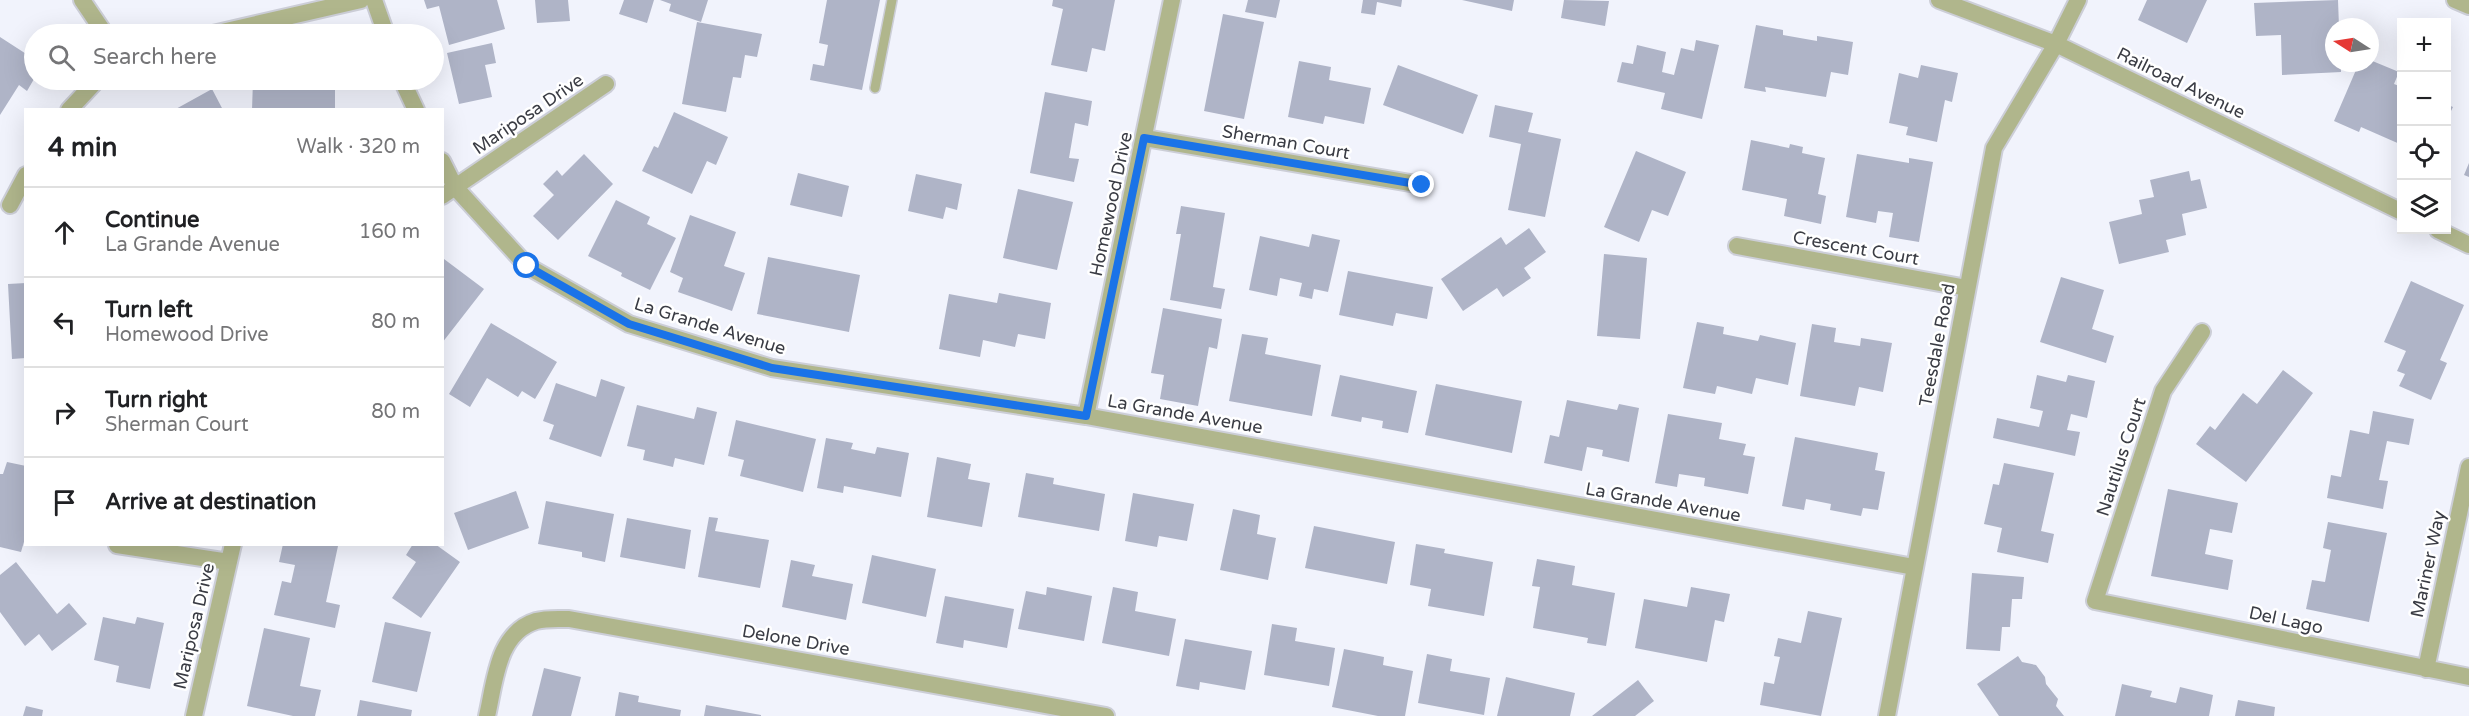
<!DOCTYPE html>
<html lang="en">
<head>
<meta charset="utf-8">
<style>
  body { margin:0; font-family:"Varela Round",sans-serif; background:#f2f2f2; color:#202124 }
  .controls { position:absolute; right:18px; top:18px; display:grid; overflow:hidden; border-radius:0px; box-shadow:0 6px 24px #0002 }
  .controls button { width:54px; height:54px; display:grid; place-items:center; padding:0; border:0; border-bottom:2px solid #e0e0e0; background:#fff; color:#202124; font:30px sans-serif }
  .compass { position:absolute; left:2325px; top:18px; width:54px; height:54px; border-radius:50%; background:#fff; box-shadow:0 6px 24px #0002; rotate:282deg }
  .stop { position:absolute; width:18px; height:18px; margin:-14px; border:4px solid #1a73e8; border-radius:50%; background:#fff }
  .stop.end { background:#1a73e8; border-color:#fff; box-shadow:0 2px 6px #0008 }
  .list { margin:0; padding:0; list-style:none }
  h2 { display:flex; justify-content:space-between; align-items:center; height:78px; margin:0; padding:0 24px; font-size:26px }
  h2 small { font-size:20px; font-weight:400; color:#757577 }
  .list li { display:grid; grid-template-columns:39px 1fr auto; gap:18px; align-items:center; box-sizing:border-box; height:90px; padding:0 24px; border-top:2px solid #e0e0e0 }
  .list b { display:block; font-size:22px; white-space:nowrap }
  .list p { margin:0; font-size:20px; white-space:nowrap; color:#757577 }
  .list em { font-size:20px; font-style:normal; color:#757577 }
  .icon { flex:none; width:33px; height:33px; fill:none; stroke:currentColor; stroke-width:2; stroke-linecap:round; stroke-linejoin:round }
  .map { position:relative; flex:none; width:2469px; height:716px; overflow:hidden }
  .search { position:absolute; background:#fff; box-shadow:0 6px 24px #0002; left:24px; top:24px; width:420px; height:66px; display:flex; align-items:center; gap:15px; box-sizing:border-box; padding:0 21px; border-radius:33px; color:#757577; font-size:22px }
  .panel { position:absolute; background:#fff; box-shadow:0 6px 24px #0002; left:24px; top:108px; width:420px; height:438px; border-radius:0px }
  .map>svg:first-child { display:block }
  .building { fill:#afb4c7 }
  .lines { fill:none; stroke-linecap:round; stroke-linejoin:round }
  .service-casing { stroke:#ccced7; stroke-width:12 }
  .minor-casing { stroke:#ccced7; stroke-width:20 }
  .tertiary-casing { stroke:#ccced7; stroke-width:20 }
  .service { stroke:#b0b68c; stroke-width:9 }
  .minor { stroke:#b0b68c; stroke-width:16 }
  .tertiary { stroke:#b0b68c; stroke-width:16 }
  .route { stroke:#1a73e8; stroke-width:8 }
  .labels { text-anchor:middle; stroke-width:5; stroke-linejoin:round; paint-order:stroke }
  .street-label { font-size:18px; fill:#3a3c44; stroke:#fff }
</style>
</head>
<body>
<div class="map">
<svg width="2469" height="716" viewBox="0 0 2469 716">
  <rect width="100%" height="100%" fill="#f1f3fc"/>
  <path class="building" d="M424 0H497L505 29 449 45 439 6 427 9Z
    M535 0H568L570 21 537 23Z
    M624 0H654L647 23 619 14Z
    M660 0H708L701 22 669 11 671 4Z
    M827 0H880L862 90 810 80 813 64 824 66 828 45 819 43Z
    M1053 0H1115L1105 51 1092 48 1087 72 1051 65 1063 9 1052 6Z
    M1248 0H1280L1276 18 1245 12Z
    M1363 0H1402L1401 7 1377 2 1375 15 1361 13Z
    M1462 0H1514L1512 11Z
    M1564 0 1609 1 1605 26 1561 18Z
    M2147 0H2207L2187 43 2138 20Z
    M2338 0 2339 27H2334V63H2341V72L2282 75 2281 35 2256 36 2254 3Z
    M1223 14 1264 22 1244 119 1204 111Z
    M697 22 762 34 757 57 745 55 741 78 733 77 726 112 682 104Z
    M1756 25 1783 30V35L1817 41V36L1853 42 1848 75 1831 72 1826 97 1765 87 1766 92 1744 88Z
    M0 37 34 59V79L27 91 19 85 0 115Z
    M1696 40 1719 45 1702 119 1661 109 1665 93 1617 82 1622 62 1633 64 1637 45 1666 52 1662 72 1674 75 1681 48 1694 51Z
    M492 43 496 63 485 65 492 97 459 104 447 53Z
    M2370 60 2399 72 2394 84 2402 87V145L2361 127 2359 132 2334 121 2359 63H2370Z
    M1299 61 1331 67 1329 80 1371 88 1364 124 1325 116 1323 124 1288 117Z
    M1398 65 1478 95 1463 134 1383 105Z
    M1921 65 1958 73 1952 102 1945 100 1937 142 1906 135 1908 127 1889 123 1899 73 1918 78Z
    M253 80H335V108L252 110Z
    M212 89 223 110H174Z
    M1045 92 1092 101 1088 126 1075 123 1069 158 1079 159 1074 182 1030 173Z
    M2446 104 2453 107 2446 121Z
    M1495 105 1533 113 1528 132 1561 139 1545 217 1508 210 1521 144 1489 137Z
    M674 112 728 137 716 165 707 161 692 194 642 171 654 146 658 148Z
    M1751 140 1789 148 1790 144 1803 147 1802 153 1825 158 1818 194 1826 196 1821 224 1784 216 1787 199 1742 190Z
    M1636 151 1686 172 1668 216 1652 210 1639 242 1604 227Z
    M584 154 613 184 558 240 533 216 554 195 543 184 557 170 562 176Z
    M1857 154 1909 163V158L1933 162 1919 242 1889 237 1893 213 1878 211 1876 223 1846 217Z
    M2469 163V177L2464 175Z
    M2189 171 2191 181 2200 179 2207 208 2182 214 2186 235 2166 240 2169 252 2119 264 2109 222 2142 214 2139 200 2154 197 2150 180Z
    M798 173 849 186 842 217 790 205Z
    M916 174 962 184 957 210 946 207 943 219 908 211Z
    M1018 189 1073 202 1057 270 1003 258Z
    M616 200 650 217 647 224 676 238 650 290 621 276 622 273 588 256Z
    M1181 206 1225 213 1213 287 1225 289 1221 309 1170 300 1181 234H1176Z
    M690 215 736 232 724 266 745 273 732 311 678 292 683 278 670 272Z
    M1529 228 1546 252 1524 268 1531 278 1503 297 1497 288 1463 311 1441 279 1501 237 1506 245Z
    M1312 234 1340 240 1328 292 1314 289 1312 299 1299 296 1302 283 1280 278 1277 296 1249 290 1260 236 1309 247Z
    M1604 254 1647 258 1640 339 1597 336Z
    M768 257 860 275 849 332 757 314Z
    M444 259 484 289 442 343V260Z
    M1348 271 1433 287 1427 319 1396 313 1393 326 1339 315Z
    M2061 277 2104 290 2092 329 2114 336 2106 363 2040 342Z
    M2411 281 2464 305 2440 360 2447 363 2431 400 2399 386 2405 374 2397 371 2406 351 2384 342Z
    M26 283V358L12 359 8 284Z
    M999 293 1051 303 1045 339 1018 334 1015 347 983 340 980 357 939 349 949 294 997 303Z
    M1163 308 1222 319 1217 349 1209 347 1198 406 1160 399 1164 375 1151 373Z
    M1697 322 1724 327 1723 334 1758 341 1760 335 1796 343 1788 385 1756 378 1752 394 1717 386 1715 394 1683 388Z
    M491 323 557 362 535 399 522 391 518 397 487 378 470 407 449 394Z
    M1812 324 1836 328 1834 342 1860 346 1861 338 1892 343 1883 392 1859 387 1855 406 1800 396Z
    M1242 334 1268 338 1265 354 1321 365 1312 416 1229 401Z
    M2283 370 2313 393 2246 482 2196 444 2210 426 2215 430 2243 393 2257 404Z
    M1340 375 1417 391 1408 433 1382 428 1383 421 1362 417 1361 422 1331 416Z
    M2037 375 2066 382 2068 375 2095 381 2087 418 2071 414 2067 430 2080 432 2075 456 1993 438 1997 418 2039 427 2043 411 2030 408Z
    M601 379 625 387 601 457 549 439 554 425 543 421 556 383 596 397Z
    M1436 384 1522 401 1512 453 1425 435Z
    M1567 400 1617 410 1619 404 1639 408 1629 462 1602 456 1603 450 1587 447 1582 471 1544 463 1550 435 1559 437Z
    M637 405 694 419 697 407 717 412 704 465 675 458 673 467 643 460 645 450 627 446Z
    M2373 411 2414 419 2409 445 2387 441 2379 480 2388 481 2383 509 2327 498 2331 475 2341 477 2350 430 2369 434Z
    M1668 414 1722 423 1719 439 1746 444 1743 455 1755 457 1748 494 1704 486 1705 478 1679 474 1677 487 1655 483Z
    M736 420 816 439 803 492 740 476 744 460 728 456Z
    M1795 437 1878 453 1875 470 1885 472 1878 510 1863 508 1861 516 1830 510 1831 504 1806 499 1804 510 1782 506Z
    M826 438 853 443 851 449 875 454 877 447 909 453 901 497 844 486 843 493 817 488Z
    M937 457 971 464 968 479 990 483 982 527 927 517Z
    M7 462 26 466V535L21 552 0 547V474H3Z
    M2004 463 2054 473 2041 531 2054 534 2048 563 1997 552 2002 528 1984 524 1993 484 1999 485Z
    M1026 473 1054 478 1053 484 1105 494 1099 531 1018 517Z
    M2168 489 2238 503 2232 533 2210 529 2205 554 2233 560 2228 590 2151 576Z
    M516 491 529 528 468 550 454 513Z
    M1133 493 1194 504 1187 541 1159 536 1157 547 1125 541Z
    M546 501 614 514 605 562 582 557V552L538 544Z
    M1233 509 1260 515 1257 534 1276 538 1268 580 1220 570Z
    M709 517 718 518 715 531 769 540 760 588 698 577Z
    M627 518 691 530 685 569 620 557Z
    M2328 522 2387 533 2369 622 2306 609 2312 580 2325 582 2331 550 2323 548Z
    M1314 526 1395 542 1387 584 1305 568Z
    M283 544 338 546 326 602 340 605 335 628 274 615 282 581 291 583 295 565 279 562Z
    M413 544H435L460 562 421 618 392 598 416 562 406 555Z
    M1416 544 1445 549 1444 553 1493 562 1484 616 1428 606 1431 589 1410 585Z
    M872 555 936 569 926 617 862 603Z
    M1537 559 1575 566 1572 585 1615 593 1606 646 1587 643 1588 638 1533 628 1540 587 1532 586Z
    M791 560 815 565 812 576 853 584 846 620 782 607Z
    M16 562 57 614 69 603 87 624 52 651 39 634 25 646 0 612V575Z
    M1972 573 2024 577 2022 599H2012L2010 627H2002L2000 651 1966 649Z
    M1047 587 1092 596 1084 641 1018 629 1026 591 1046 595Z
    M1113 587 1138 592 1135 611 1176 619 1169 656 1102 643Z
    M1691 587 1730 594 1724 622 1715 620 1707 662 1635 648 1644 599 1687 607Z
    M945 596 1014 609 1007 648 964 640 963 648 936 643Z
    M1808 611 1842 618 1821 716 1760 705 1764 682 1774 684 1780 657 1774 656 1778 638 1801 643Z
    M103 617 135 624 137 617 164 623 150 689 116 682 119 666 94 660Z
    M385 622 431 632 417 692 372 682Z
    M1272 624 1297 628 1295 641 1335 648 1329 686 1264 675Z
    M264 628 310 638 300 686 321 690 315 716H293L247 706Z
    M1185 639 1252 651 1245 690 1200 682 1199 690 1176 686Z
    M1344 649 1384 657 1383 665 1413 671 1405 716H1378L1332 707Z
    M1427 654 1452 659 1450 671 1490 678 1484 715 1418 703Z
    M2018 656 2022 662 2036 665 2045 677 2046 684 2058 699 2056 706 2064 716H1999L1977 684Z
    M544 668 581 677 571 716H532Z
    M1506 677 1575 693 1570 716H1497Z
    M1638 680 1654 701 1635 716H1592Z
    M2122 684 2152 691 2150 697 2176 703 2180 687 2213 695 2209 716H2115Z
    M619 692 639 696 638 702 681 710 680 716H615Z
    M360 700 412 710 411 716H357Z
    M2238 700 2275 707 2274 716H2235Z
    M706 705 761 715V716H704Z
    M26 706 43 710 42 716H23Z"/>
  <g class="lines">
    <defs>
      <path id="service" d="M875 88 892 0"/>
      <path id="minor" d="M82 0 105 34
        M374 0 386 34
        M2455 0 2469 6
        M213 34 361 0
        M402 80 416 110
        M69 110 97 80
        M1145 138 1422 185
        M442 161 455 187 527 266 629 324 772 368 1086 416 1914 567
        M442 196 606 84
        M10 205 26 175
        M1737 246 1967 288
        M2202 332 2163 391 2095 601 2469 677
        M1086 416 1172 0
        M117 545 229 562
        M2426 669 2469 467
        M194 716 233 544
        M487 716C495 682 497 633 536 621 546 618 559 619 569 619L1106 716"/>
      <path id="tertiary" d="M1939 0 2056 44 2402 212
        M2438 230 2469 245
        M1887 716 1994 148 2056 44 2078 0"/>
    </defs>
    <use href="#service" class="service-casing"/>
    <use href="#minor" class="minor-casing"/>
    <use href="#tertiary" class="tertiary-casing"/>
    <use href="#service" class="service"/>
    <use href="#minor" class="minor"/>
    <use href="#tertiary" class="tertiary"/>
  </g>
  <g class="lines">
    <path class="route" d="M527 266 629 324 772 368 1086 416 1144 138 1422 185"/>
  </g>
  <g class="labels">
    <g class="street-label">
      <text transform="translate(2181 83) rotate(26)" y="6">Railroad Avenue</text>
      <text transform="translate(528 114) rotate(-34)" y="6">Mariposa Drive</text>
      <text transform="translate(1286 142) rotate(10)" y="6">Sherman Court</text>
      <text transform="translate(1111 204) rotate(-78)" y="6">Homewood Drive</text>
      <text transform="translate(1856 248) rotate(10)" y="6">Crescent Court</text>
      <text transform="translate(710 326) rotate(17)" y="6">La Grande Avenue</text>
      <text transform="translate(1937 345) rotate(-79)" y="6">Teesdale Road</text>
      <text transform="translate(1185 414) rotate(10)" y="6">La Grande Avenue</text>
      <text transform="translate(2121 457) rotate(-72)" y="6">Nautilus Court</text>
      <text transform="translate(1663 502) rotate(10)" y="6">La Grande Avenue</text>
      <text transform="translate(2428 564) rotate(-78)" y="6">Mariner Way</text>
      <text transform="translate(2286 620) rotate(12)" y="6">Del Lago</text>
      <text transform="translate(194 626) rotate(-77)" y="6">Mariposa Drive</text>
      <text transform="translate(796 640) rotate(10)" y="6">Delone Drive</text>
    </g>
  </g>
</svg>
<div class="controls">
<button>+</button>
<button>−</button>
<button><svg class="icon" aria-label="locate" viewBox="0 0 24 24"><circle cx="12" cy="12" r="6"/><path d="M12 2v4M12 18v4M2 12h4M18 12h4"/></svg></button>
<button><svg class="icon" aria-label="layers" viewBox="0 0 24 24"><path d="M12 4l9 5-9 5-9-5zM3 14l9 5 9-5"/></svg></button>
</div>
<svg class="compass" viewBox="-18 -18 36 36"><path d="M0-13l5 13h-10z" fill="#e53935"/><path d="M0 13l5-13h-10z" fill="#757577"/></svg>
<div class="stop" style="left:527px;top:266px"></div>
<div class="stop end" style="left:1422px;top:185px"></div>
<div class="search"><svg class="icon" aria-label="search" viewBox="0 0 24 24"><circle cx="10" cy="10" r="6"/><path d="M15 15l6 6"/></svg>Search here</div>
<section class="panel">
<h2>4 min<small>Walk · 320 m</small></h2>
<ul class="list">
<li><svg class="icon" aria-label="ahead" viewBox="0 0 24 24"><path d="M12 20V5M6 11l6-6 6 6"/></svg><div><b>Continue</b><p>La Grande Avenue</p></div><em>160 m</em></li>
<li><svg class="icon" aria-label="left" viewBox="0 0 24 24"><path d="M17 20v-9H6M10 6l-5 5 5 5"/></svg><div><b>Turn left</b><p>Homewood Drive</p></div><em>80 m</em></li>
<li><svg class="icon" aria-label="right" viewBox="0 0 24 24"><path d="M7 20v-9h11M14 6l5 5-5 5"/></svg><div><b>Turn right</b><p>Sherman Court</p></div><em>80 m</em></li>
<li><svg class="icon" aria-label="arrive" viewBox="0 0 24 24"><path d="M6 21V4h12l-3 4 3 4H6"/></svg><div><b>Arrive at destination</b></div></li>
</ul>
</section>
</div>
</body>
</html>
